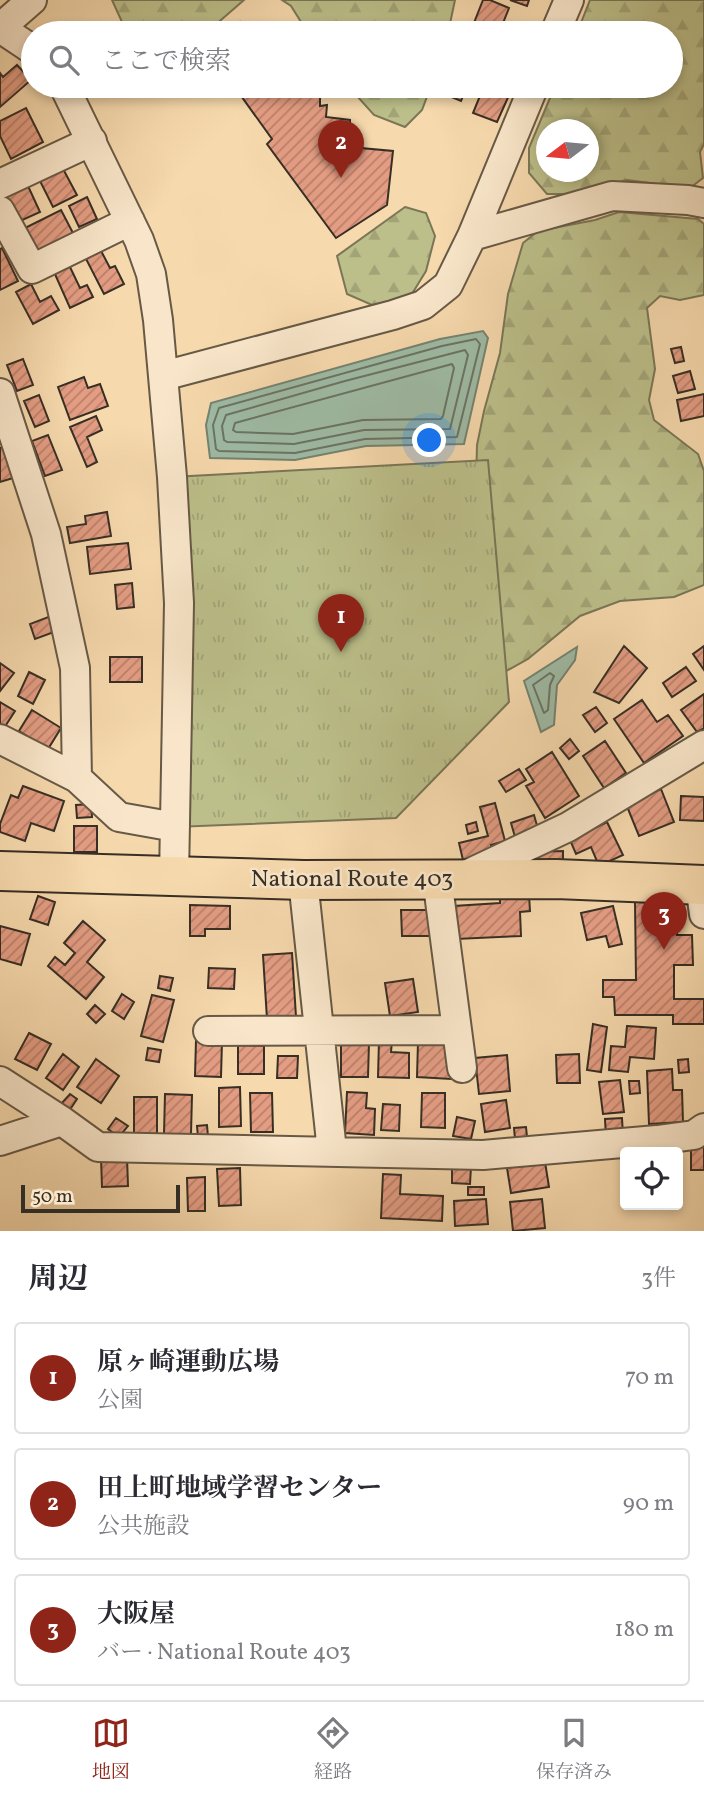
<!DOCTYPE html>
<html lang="ja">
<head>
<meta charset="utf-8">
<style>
  body { margin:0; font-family:Vollkorn,"Noto Serif JP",serif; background:#f7f7f7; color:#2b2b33 }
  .controls { position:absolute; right:21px; bottom:21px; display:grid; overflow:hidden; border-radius:7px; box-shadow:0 4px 10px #0003 }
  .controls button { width:63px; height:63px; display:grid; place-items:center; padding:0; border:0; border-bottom:2px solid #e1e1e2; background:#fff; color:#2b2b33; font:35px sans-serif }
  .compass { position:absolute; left:536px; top:119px; width:63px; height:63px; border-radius:50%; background:#fff; box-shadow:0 4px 10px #0003; rotate:254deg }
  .scale { position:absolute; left:21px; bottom:18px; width:159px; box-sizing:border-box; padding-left:7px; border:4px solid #372e24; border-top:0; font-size:19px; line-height:24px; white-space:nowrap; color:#372e24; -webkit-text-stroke:5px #f9e6ca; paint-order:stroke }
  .you { position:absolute; left:430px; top:441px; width:24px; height:24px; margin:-18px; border:5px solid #fff; border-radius:50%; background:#1a73e8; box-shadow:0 0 0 10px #1a73e833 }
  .badge { display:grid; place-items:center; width:46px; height:46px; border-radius:50%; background:#8f2418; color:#fff; font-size:23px; font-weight:700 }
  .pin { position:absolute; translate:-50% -58px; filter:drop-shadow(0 2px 4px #0008) }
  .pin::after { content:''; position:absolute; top:37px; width:24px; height:21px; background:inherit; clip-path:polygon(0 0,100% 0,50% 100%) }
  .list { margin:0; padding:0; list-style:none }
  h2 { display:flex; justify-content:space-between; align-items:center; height:91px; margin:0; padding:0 28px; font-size:30px }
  h2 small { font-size:23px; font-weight:400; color:#7c7c81 }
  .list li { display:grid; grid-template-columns:46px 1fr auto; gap:21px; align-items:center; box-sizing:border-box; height:112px; margin:0 14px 14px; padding:0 14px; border:2px solid #e1e1e2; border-radius:7px }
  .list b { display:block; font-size:26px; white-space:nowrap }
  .list p { margin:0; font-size:23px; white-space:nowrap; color:#7c7c81 }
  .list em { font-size:23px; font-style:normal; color:#7c7c81 }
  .icon { flex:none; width:38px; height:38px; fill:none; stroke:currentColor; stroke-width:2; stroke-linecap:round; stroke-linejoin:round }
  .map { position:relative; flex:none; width:704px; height:1231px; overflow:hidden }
  .search { position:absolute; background:#fff; box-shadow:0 4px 10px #0003; left:21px; right:21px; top:21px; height:77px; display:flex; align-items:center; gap:18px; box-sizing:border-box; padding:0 24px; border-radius:38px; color:#7c7c81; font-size:26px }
  .sheet { height:469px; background:#fff }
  nav { display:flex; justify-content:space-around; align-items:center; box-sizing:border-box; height:98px; border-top:2px solid #e1e1e2; background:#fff; font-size:19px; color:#7c7c81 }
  nav a { display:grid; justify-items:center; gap:4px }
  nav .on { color:#8f2418 }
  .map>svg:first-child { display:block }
  .forest { fill:url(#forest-firs); stroke:#7a7657; stroke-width:2; fill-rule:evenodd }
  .park { fill:url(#park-tufts); stroke:#7a7657; stroke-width:2 }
  .water { fill:#9ebba5; stroke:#758371; stroke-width:2 }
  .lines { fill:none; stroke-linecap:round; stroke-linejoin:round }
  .shore { stroke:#6a7464; stroke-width:2 }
  .building { fill:url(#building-hatch); stroke:#372e24; stroke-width:2 }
  .minor-casing { stroke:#675946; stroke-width:32 }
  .highway-casing { stroke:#372e24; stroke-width:42 }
  .minor { stroke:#f9e6ca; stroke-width:28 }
  .highway { stroke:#f6d9ad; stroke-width:38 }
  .labels { text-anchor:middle; stroke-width:5; stroke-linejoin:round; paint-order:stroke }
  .street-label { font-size:24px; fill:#372e24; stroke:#f9e6ca }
</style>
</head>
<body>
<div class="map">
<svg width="704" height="1231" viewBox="0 0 704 1231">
  <defs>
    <pattern id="forest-firs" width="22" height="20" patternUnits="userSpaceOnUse" patternTransform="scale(1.75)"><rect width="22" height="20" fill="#bcbf8a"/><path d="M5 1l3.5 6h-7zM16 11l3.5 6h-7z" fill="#a2a477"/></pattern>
    <pattern id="park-tufts" width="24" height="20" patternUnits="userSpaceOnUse" patternTransform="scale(1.75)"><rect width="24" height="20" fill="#bcbf8a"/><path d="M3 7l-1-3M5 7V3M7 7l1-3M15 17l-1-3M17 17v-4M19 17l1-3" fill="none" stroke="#a2a477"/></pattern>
    <pattern id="building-hatch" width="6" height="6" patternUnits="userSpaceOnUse" patternTransform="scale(1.75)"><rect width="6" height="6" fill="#e49d83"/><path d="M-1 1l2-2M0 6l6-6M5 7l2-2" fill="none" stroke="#ba806b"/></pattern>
  </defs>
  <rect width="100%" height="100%" fill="#f6d9ad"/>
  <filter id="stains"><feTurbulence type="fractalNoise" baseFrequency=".00286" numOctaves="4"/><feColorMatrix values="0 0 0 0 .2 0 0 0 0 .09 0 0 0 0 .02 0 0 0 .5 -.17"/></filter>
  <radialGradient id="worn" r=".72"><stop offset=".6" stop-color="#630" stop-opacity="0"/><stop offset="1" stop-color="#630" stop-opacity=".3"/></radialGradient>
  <path class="forest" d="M112 0H244L206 33H127Z
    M282 0H455L448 33H308L291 6Z
    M590 0H704V144L700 152 703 178 690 188 627 180 572 194H547L529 173V148L555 86H671V33H577ZM546 130H588V172H546Z
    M348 86H431L422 110 405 127 374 115Z
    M405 207 426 213 435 236 426 271 410 297 372 305 347 294 337 256Z
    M619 212 698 219 704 224V295L680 300 660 296 647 308 655 369 649 400 654 420 698 454 704 471V585L674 597 620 601 580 616 528 659 499 675 472 637 477 445 484 411 500 353 508 294 523 243 538 231 595 220Z"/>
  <path class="park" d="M488 460 509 702 396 818 175 827 172 477Z"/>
  <path class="water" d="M483 331 488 338 464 444 366 446 295 460 210 458 206 425 211 403 440 339Z
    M577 647 575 660 557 685 554 725 541 732 524 681Z"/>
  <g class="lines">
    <path class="shore" d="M476 339 480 344 457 437 365 439 295 453 219 451 216 449 213 425 219 408 442 346Z
      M465 350 468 355 450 429 364 430 294 444 227 442 224 440 222 426 226 415 345 381Z
      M452 364 454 368 443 416 441 419 363 420 293 434 236 432 233 430 235 423Z
      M550 673 554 676 550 685 548 710 544 713 533 685Z"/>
  </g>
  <path class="building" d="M483 0H490L509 8 499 33H470Z
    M510 0H529L527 6Z
    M240 22 248 33H225Z
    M115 23 119 33H90Z
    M17 65 31 80 0 107V73L3 77Z
    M234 86H309L308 95H320V106L327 105 326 117 350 120V147L393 151 387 205 336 238 267 144 272 139Z
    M439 86H467L461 101 437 91Z
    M484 86H491L510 93 497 122 473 113Z
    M26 108 43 142 11 159 0 136V121Z
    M62 167 77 195 53 207 39 179Z
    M28 186 40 212 18 222 6 196Z
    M87 197 97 219 79 227 69 206Z
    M61 210 73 233 35 252 23 229Z
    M99 247 110 268 115 266 124 284 104 294 84 255Z
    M2 248 18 281 0 290V249Z
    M69 265 80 288 87 285 93 297 70 308 54 272Z
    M31 284 40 302 51 296 59 310 33 324 16 292Z
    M681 347 684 361 675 363 671 349Z
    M23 359 33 385 17 391 7 365Z
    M690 371 695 389 678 393 673 376Z
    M84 377 88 388 100 384 108 406 70 420 58 387Z
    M704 394V416L681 421 677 400Z
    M39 395 49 421 35 427 24 401Z
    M96 416 102 430 87 437 97 462 87 467 70 427Z
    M48 435 62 470 45 476 32 441Z
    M3 447 13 478 0 482V448Z
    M107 512 111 536 70 543 67 527 86 524 85 516Z
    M128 543 131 569 90 574 87 547Z
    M132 583 134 607 117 609 115 585Z
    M51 616 57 631 35 639 30 624Z
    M624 646 647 668 619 703 594 692Z
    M704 646V670L693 654Z
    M110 657H142V682H110Z
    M0 663 14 673 0 691Z
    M686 667 696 681 672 697 663 683Z
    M29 672 45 680 33 704 18 696Z
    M704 694V728L697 732 681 710Z
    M642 700 657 722 668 715 683 736 644 763 614 719Z
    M0 702 15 711 4 728 0 725Z
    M596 707 607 723 595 732 583 715Z
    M32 710 61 728 48 749 19 731Z
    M570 739 579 751 569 759 560 748Z
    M605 741 626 773 604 788 583 756Z
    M552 752 579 796 545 818 526 786 534 782 526 769Z
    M519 769 526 780 506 792 499 781Z
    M23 786 64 801 54 831 31 823 25 841 0 832V824L11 795 18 798Z
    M661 789 674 822 639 836 626 804Z
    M681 796 704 797V821L680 820Z
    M495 803 505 841 491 845 493 852 463 860 459 843 488 836 480 807Z
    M91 804 92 817 77 818 76 805Z
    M534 815 538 829 515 837 511 823Z
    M476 822 478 831 468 834 466 825Z
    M607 822 623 855 599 866 591 847 576 854 570 840Z
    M74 826H97V852H74Z
    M563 851V864L532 865V852Z
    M529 895 530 911 520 912 521 936 456 939 454 906 500 903V896Z
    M38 896 55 902 48 925 30 919Z
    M635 901H677V935H692L693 965H674V999H704V1024H673V1015H615L614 997H603V980H636Z
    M190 905 230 906V929H205V936H190Z
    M613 906 622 944 609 947 606 936 587 940 581 913Z
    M401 910H433V936H402Z
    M83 921 105 940 87 962 104 977 86 999 48 966 55 957 65 965 75 953 64 943Z
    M0 926 30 934 21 965 0 959Z
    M292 953 296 1017 267 1019 263 955Z
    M209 968 235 969 234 989 208 988Z
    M160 976 173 978 170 991 158 988Z
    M413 979 418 1012 390 1016 385 983Z
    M122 994 134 1002 124 1019 112 1011Z
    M152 995 174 1000 163 1042 141 1036Z
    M95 1005 105 1014 96 1023 87 1014Z
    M593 1024 607 1027 601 1072 587 1070Z
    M627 1026 656 1028 654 1059 630 1057 628 1072 609 1070 611 1046 625 1047Z
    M29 1033 51 1044 37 1070 15 1059Z
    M196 1040 222 1041 221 1077 195 1076Z
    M379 1040 392 1041 391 1052 409 1053V1078L378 1077Z
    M341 1042 369 1043 368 1077H341Z
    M418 1042 453 1044 451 1079 417 1077Z
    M238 1045 264 1046V1074H238Z
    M148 1048 161 1050 159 1062 146 1060Z
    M63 1054 79 1067 63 1090 46 1078Z
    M579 1054 580 1083H557L556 1055Z
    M507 1055 510 1091 479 1094 475 1058Z
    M278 1056H298L297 1078H277Z
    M96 1059 119 1076 101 1103 77 1087Z
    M688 1059 689 1072 679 1073 678 1060Z
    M672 1069 673 1090H682L683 1122 649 1124 647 1071Z
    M620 1080 624 1112 603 1114 599 1082Z
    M629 1081H639L640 1093 630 1094Z
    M240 1087 241 1126 219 1127V1088Z
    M347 1092 367 1093 366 1108 375 1109 374 1135 345 1133Z
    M250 1093H272L273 1132H251Z
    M422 1093H445V1128L421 1127Z
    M70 1094 77 1099 69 1111 60 1105Z
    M165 1094 192 1095 191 1134H164Z
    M134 1097H157V1135L134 1134Z
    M506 1100 510 1128 485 1132 481 1104Z
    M383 1104 400 1105 399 1131 381 1130Z
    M457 1117 475 1121 471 1139 453 1136Z
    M116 1118 128 1126 119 1137 108 1129Z
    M622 1118 623 1136 606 1138 605 1119Z
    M207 1125 208 1137H198L197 1126Z
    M526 1127 527 1137 515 1139 514 1128Z
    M691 1145H704V1170H691Z
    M127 1157 128 1186 102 1187 101 1158Z
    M545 1162 549 1187 511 1193 507 1168Z
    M452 1166 471 1167 470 1184 452 1183Z
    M240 1168 241 1205 219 1206 217 1169Z
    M383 1174 401 1175 400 1194 443 1196 442 1221 381 1218Z
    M205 1177V1211H188L187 1178Z
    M468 1187H484V1195H468Z
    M486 1199 488 1224 455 1226 454 1201Z
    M542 1199 545 1228 513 1231 510 1202Z"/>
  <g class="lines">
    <defs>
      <path id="minor" d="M0 28 32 0
        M0 28 33 50
        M555 33 569 0
        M64 86 139 240 151 274 158 320 172 477 179 603 174 877
        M0 184 92 141
        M0 211 32 269 130 221
        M472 236 612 196 688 200 704 203
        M163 376 393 315 423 305 448 285 472 236 534 86
        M0 393 46 534 75 668 77 778
        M0 739 77 778 119 817 175 827
        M464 876 568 827 704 745
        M437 878 462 1068
        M303 880 332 1151
        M700 884 704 914
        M208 1031 457 1030
        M0 1081 62 1121
        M0 1141 62 1121 98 1147 483 1155 657 1140 694 1135 704 1128"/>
      <path id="highway" d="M0 871 303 880 556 879 704 885"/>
    </defs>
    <use href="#minor" class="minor-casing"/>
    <use href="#highway" class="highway-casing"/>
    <use href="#minor" class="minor"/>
    <use href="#highway" class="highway"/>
  </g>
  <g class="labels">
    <g class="street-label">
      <text x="352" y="886">National Route 403</text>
    </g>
  </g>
  <rect width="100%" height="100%" filter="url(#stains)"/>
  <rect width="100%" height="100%" fill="url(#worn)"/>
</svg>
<div class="controls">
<button><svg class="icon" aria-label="locate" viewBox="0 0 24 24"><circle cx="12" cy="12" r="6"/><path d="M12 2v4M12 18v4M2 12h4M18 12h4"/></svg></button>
</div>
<svg class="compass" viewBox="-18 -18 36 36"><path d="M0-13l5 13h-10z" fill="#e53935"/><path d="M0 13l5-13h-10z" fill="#7c7c81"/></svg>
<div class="scale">50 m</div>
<div class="you"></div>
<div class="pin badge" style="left:341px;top:652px">1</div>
<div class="pin badge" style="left:341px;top:178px">2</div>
<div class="pin badge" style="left:664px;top:950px">3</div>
<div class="search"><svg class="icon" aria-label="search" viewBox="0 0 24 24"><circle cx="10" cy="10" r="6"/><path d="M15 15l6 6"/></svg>ここで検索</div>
</div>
<section class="sheet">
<h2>周辺<small>3件</small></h2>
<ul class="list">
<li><span class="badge">1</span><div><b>原ヶ崎運動広場</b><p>公園</p></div><em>70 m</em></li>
<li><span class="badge">2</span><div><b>田上町地域学習センター</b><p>公共施設</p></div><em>90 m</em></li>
<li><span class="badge">3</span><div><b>大阪屋</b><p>バー · National Route 403</p></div><em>180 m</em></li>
</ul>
</section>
<nav>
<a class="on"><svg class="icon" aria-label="map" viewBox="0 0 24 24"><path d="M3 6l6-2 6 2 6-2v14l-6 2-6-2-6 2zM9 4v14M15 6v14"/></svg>地図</a>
<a><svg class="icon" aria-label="directions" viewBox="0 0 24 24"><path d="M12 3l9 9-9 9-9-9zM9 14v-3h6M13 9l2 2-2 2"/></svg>経路</a>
<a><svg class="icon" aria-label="saved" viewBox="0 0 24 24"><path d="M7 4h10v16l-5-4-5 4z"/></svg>保存済み</a>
</nav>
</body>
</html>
